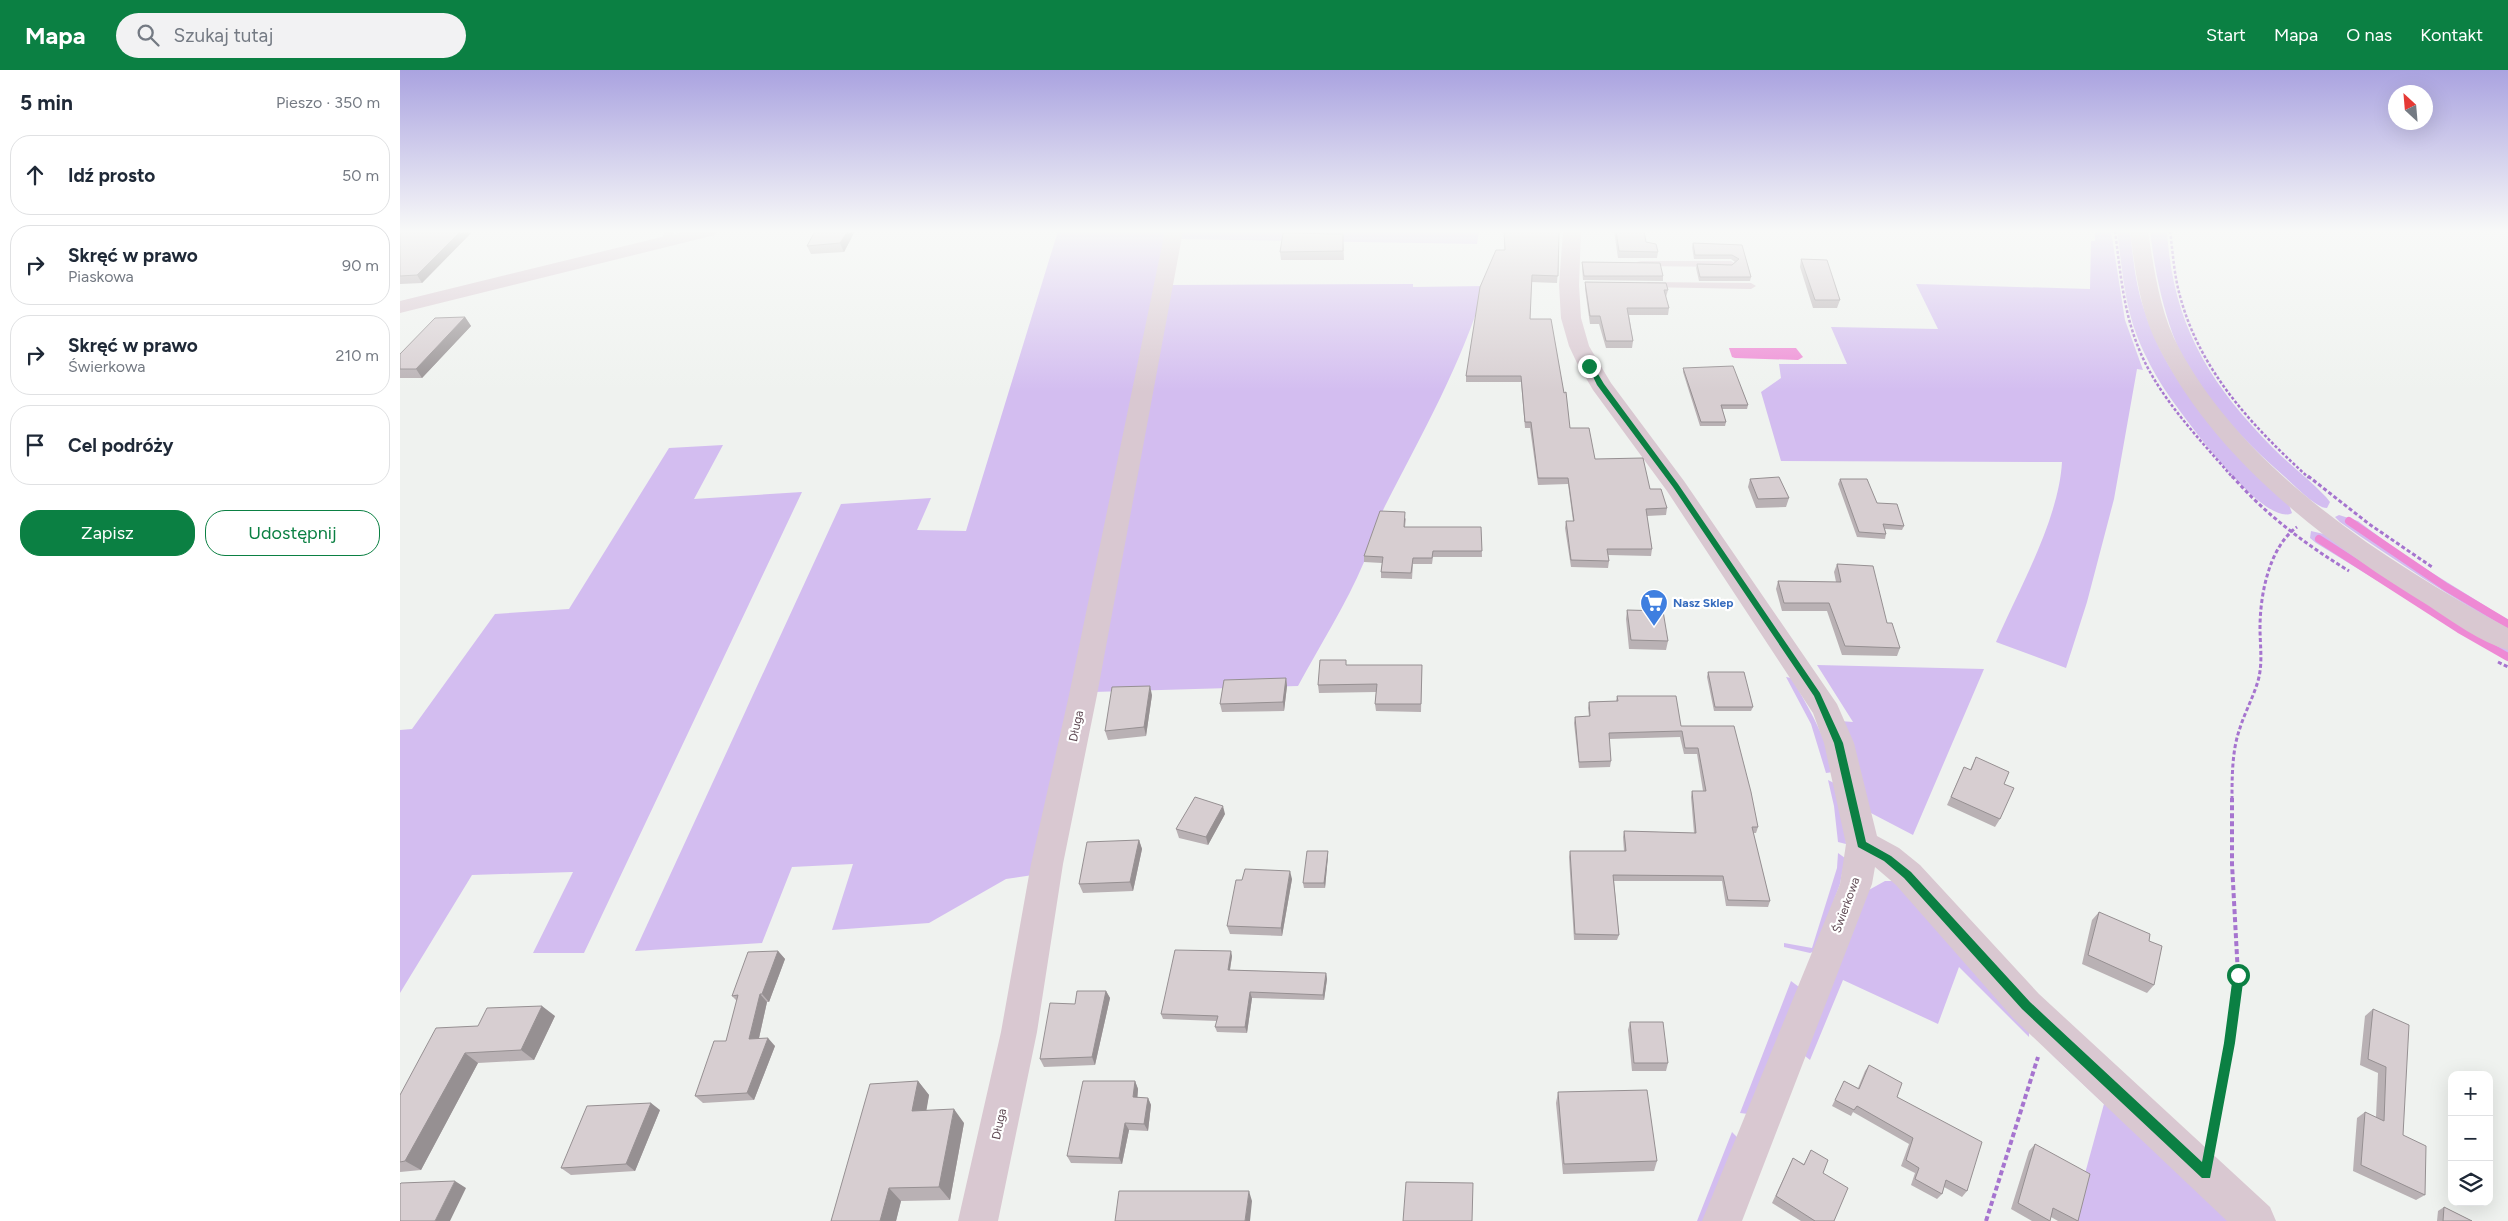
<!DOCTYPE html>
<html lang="pl">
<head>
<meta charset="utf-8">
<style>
  body { margin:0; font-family:Figtree,sans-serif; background:#f2f2f3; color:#1f2937 }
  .controls { position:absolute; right:15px; bottom:15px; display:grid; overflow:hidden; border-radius:10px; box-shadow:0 5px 20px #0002 }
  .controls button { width:45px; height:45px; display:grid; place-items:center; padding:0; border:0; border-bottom:1px solid #e0e1e3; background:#fff; color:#1f2937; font:25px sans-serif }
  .compass { position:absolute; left:1988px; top:15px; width:45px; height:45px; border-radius:50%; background:#fff; box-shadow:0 5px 20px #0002; rotate:334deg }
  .stop { position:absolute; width:15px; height:15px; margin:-11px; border:4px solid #0b8043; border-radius:50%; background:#fff }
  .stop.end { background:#0b8043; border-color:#fff; box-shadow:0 1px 5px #0008 }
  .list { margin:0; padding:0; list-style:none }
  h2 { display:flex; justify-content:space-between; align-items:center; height:65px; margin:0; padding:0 20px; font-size:21px }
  h2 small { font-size:16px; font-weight:400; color:#747a83 }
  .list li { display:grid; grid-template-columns:32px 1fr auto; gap:15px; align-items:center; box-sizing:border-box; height:80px; margin:0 10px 10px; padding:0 10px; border:1px solid #e0e1e3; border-radius:20px }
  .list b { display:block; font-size:19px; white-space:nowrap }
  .list p { margin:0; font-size:16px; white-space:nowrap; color:#747a83 }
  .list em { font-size:16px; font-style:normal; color:#747a83 }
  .actions { display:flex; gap:10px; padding:15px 20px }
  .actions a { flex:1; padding:11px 0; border:1px solid #0b8043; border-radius:20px; text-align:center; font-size:18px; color:#0b8043 }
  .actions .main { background:#0b8043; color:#fff }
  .icon { flex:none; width:28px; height:28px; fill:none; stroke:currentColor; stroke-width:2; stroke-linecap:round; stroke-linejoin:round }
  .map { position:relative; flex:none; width:2108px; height:1151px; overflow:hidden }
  header { display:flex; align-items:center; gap:30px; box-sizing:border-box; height:70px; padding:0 25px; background:#0b8043; color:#fff }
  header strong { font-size:24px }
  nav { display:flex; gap:28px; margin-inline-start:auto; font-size:18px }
  .search { width:350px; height:45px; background:#f2f2f3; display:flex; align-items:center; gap:12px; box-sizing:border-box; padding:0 18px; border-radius:28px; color:#747a83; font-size:19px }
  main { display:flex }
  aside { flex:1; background:#fff }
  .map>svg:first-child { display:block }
  .green { fill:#d3bdf0 }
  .water { fill:#ee89d4 }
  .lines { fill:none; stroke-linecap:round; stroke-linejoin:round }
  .stream { stroke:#ee89d4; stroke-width:8 }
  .path-far2 { stroke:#a674cf; stroke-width:2.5; stroke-dasharray:3 2; stroke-linecap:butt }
  .path-far1 { stroke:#a674cf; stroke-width:3; stroke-dasharray:4 2.5; stroke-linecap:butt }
  .path { stroke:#a674cf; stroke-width:4; stroke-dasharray:5 3; stroke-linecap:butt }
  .service { fill:#d9c8d1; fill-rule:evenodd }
  .minor { fill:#d9c8d1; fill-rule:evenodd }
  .tertiary { fill:#d9c8d1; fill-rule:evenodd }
  .wall { fill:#b9b1b4 }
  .shaded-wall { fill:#969092 }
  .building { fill:#d7ced1; stroke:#969092 }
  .route { fill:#0b8043 }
  .labels { text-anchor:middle; stroke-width:4.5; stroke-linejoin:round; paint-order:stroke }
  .shop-label { font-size:12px; font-weight:bold; fill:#366cbe; stroke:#fff; text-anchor:start }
  .street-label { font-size:12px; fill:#5d4751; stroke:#fff }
</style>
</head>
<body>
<header>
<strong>Mapa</strong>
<div class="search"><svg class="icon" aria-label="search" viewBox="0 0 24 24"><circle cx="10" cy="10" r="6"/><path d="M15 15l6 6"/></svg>Szukaj tutaj</div>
<nav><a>Start</a><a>Mapa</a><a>O nas</a><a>Kontakt</a></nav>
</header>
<main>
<aside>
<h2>5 min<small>Pieszo · 350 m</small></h2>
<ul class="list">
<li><svg class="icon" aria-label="ahead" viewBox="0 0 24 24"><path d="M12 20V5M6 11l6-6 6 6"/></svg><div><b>Idź prosto</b></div><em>50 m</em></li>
<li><svg class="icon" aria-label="right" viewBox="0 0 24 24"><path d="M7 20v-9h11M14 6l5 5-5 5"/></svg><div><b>Skręć w prawo</b><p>Piaskowa</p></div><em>90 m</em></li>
<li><svg class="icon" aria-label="right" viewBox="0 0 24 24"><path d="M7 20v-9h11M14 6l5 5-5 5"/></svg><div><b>Skręć w prawo</b><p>Świerkowa</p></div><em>210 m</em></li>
<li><svg class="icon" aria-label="arrive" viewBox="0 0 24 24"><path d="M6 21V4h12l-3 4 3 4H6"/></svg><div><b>Cel podróży</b></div></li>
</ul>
<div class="actions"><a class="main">Zapisz</a><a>Udostępnij</a></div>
</aside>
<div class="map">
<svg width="2108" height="1151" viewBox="0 0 2108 1151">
  <rect width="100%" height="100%" fill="#eff2ef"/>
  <path class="green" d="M658 161H770L633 805 606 809 529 853 432 860 453 794 392 797 362 873 235 881 441 434 531 428 517 460 566 461Z
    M781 161H1079L1077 174 780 169Z
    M1695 161H1711L1725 250 1743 300 1737 299 1714 429 1687 532 1666 598 1596 572C1619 519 1659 449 1662 392L1381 391 1361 322 1381 308 1379 294H1447L1431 257 1538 259 1516 214 1690 219 1691 171H1695Z
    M1717 161H1730C1733 186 1735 212 1743 236 1767 318 1829 374 1888 432L1892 443C1864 459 1780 342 1765 320 1754 303 1744 284 1737 266 1724 232 1722 196 1717 161Z
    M1750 161H1767C1773 254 1808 312 1873 378 1890 395 1909 409 1926 427L1930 432 1927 438C1916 438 1894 415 1885 407 1841 368 1794 321 1773 265 1761 231 1754 196 1750 161Z
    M1013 214V217L1085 216C1062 293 1022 364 985 436 976 454 972 474 964 492 946 535 920 575 898 616L693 622 770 215Z
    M323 375 294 429 402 422 184 883H133L173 802 72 805 0 923V660L12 659 95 544 169 539 269 378Z
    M1939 445 1958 451 2005 486 2108 550V560C2050 526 1995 491 1940 452L1935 447Z
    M1911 461 1928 465 2108 579V591L1916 473 1910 468Z
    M1417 595 1584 599 1513 765 1467 741 1440 651 1453 652Z
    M1386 607 1391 608C1405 630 1431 676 1433 702L1426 703 1411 654Z
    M1428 710 1434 713 1445 756 1446 774 1438 772 1434 736Z
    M1438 783 1445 788 1440 814 1415 881 1410 883 1384 877V873L1412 878 1437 798Z
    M1485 811H1496L1629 960V967L1559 897 1538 954 1443 910 1410 990 1405 986 1467 821Z
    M1391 911 1399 917 1348 1044 1340 1043Z
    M1649 982 1843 1151H1672L1704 1034Z
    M1332 1062 1339 1069 1307 1151H1297Z"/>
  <path class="water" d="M1329 278H1396L1403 287 1398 290 1335 288 1332 287Z"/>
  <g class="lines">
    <path class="stream" d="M1949 451 2046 517 2108 554
      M1919 469 2059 559 2108 587"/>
    <path class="path-far2" d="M1715 161C1720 199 1723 238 1737 274 1756 325 1798 367 1833 408
      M1770 161C1773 183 1774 205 1780 226 1800 301 1852 356 1909 408"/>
    <path class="path-far1" d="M1832 406C1866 445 1905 474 1949 501
      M1908 406 1969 454 2032 497
      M2098 592 2108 597
      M1832 730C1832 708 1832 682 1839 661 1844 644 1853 628 1858 611 1863 593 1860 576 1860 558 1860 525 1869 477 1897 457"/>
    <path class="path" d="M1812 1066 1838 905 1832 794V728
      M1586 1151 1638 987"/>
    <path class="service" d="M265 161H275L269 174 265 175 260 172Z
      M1241 191H1331L1336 194 1331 197 1237 196V192Z
      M1248 212 1351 213 1356 216 1351 219 1244 217 1243 215Z"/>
    <path class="minor" d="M765 161H783L697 625 663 794 637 962 598 1151H558L601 962 631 794 669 625Z
      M1163 161H1181L1179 215 1181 248 1189 276 1199 293 1211 313 1284 411 1437 634 1454 673 1477 766 1499 778 1520 795 1639 924 1870 1137 1876 1151H1827L1613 948 1496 815 1475 797 1472 814 1342 1151H1302L1440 814 1446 774 1424 673 1413 643 1267 421 1193 320 1177 293 1169 276 1161 248 1159 215Z"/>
    <path class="tertiary" d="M286 161H318L315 165 0 243V231Z
      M1730 161H1748C1754 200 1760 243 1779 278 1846 403 1987 492 2108 558V580C2080 572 2053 552 2029 536 1924 472 1816 390 1759 278 1740 242 1735 200 1730 161Z"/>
  </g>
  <path class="wall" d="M0 161H73L22 213 0 214Z
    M455 161 444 182 411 184 407 176Z
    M1214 161H1244L1246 172 1258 182 1257 188H1218Z
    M943 164 944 190H881L880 182Z
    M1293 173 1342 175 1351 207 1350 211H1299L1296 198 1297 194 1332 195 1335 192 1331 189H1294L1292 177Z
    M1105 180 1158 199 1157 213 1131 212 1130 249 1170 358 1195 389 1250 419 1267 438 1266 445 1247 446 1252 479 1251 486 1208 485 1209 491 1208 498 1171 497 1165 458 1166 451H1173L1168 414 1138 415 1130 358H1125L1121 312H1066V306Z
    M1401 189 1440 230 1437 238H1413L1400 197Z
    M1182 192 1263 206V211L1183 210 1182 198Z
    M1185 212 1268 220 1266 227 1269 238 1268 245H1229L1233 271 1232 278H1206L1199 254H1190L1185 219Z
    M65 247 71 256 22 308H0V284Z
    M1283 298 1348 335 1347 339H1322L1326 352 1325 356H1300L1283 302Z
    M1350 409 1389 428 1386 437 1356 438 1348 417Z
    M1440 409 1477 433 1504 456 1502 460 1485 459 1486 464 1485 469 1457 467 1438 414Z
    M1006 448 1005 457H1081L1082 487H1033L1032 494H1013L1012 509 981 508V502L982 493 964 492V486Z
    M1437 494 1487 553 1500 578 1497 586 1442 585 1427 541H1382L1376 519 1378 511 1436 512 1434 502Z
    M1227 540 1268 571 1266 580 1229 579 1226 549Z
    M946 595H1022L1021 642 976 641 975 634 976 622 919 623 918 615Z
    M1308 602 1353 637 1351 641H1314L1307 607Z
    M886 608 887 616 884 641 822 642 820 634Z
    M752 625 746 666 708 670 705 661Z
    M1217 626 1281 656 1358 757 1356 763H1353L1370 831 1368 837 1326 836 1322 811H1214L1219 865 1217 870H1174L1169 787 1170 781H1224L1223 767 1224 761 1294 763 1291 727 1292 721H1303L1297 684H1284L1280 667 1209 669 1211 691 1210 697 1179 698 1174 653 1175 647 1189 646 1188 638 1189 632 1216 631Z
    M1576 687 1604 714 1600 749 1595 757 1547 735 1564 697 1570 700Z
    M825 744 808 775 779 768 776 759Z
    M739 770 742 779 733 821 683 823 679 814Z
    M928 786 925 818H904L903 813Z
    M892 809 882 866 830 864 827 856 842 810Z
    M1699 842 1749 871 1754 915 1747 923 1682 894 1692 850Z
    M378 881 385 889 369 932H367L359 968 375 976 354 1030 303 1033 295 1026 326 971 337 931 332 926Z
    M832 886 830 900 926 903 927 909 924 930 852 928 847 963 817 962 815 957 817 951 763 949 761 944Z
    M706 921 710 928 695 995 644 997 640 989 675 934Z
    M1973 939 2003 1065 2025 1125 2016 1130 1953 1101 1957 1048 1965 1042 1976 1047 1978 1003 1960 995 1965 946Z
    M155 946 134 990 78 993 21 1100 0 1102V1025L78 956Z
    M1230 952 1268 993 1266 1001H1232L1228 960Z
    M1469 995 1497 1027 1567 1121 1562 1127 1544 1117 1542 1124 1537 1129 1511 1115 1515 1103 1501 1096 1509 1074 1453 1042 1451 1046 1432 1036 1444 1011 1458 1018 1465 1001Z
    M518 1011 529 1025 526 1040 564 1053 550 1130 501 1131 496 1151H431Z
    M735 1011 738 1019 737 1027 748 1028 751 1035 748 1061 729 1060 722 1094 671 1093 667 1086Z
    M1158 1022 1257 1091 1254 1101 1163 1104 1156 1033Z
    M260 1040 235 1101 171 1105 161 1098Z
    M1635 1074 1678 1151H1658L1651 1147 1649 1151H1632L1611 1139 1629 1081Z
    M1411 1080 1423 1103 1434 1151H1401L1372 1133 1393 1088 1404 1094Z
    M2044 1137 2072 1151H2037L2038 1141Z"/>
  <path class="shaded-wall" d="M61 161H73L22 213 17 205Z
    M448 161H455L444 182 440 173Z
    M65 247 71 256 22 308 16 299Z
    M886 608 887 616 884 641 883 632Z
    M750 616 752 625 746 666 744 657Z
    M823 736 825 744 808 775 806 767Z
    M739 770 742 779 733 821 730 812Z
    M928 781V786L925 818 924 813Z
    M890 801 892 809 882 866 881 858Z
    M378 881 385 889 369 932 362 924Z
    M831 881 832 886 829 905 828 900Z
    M926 903 927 909 924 930 923 925Z
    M706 921 710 928 695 995 692 987Z
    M850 922 852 928 847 963 845 957Z
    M360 924 367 932 357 977 349 969Z
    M142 936 155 946 134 990 121 980Z
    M368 968 375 976 354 1030 347 1023Z
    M65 983 78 993 21 1100 5 1091Z
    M518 1011 529 1025 524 1055 512 1041Z
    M735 1011 738 1019 737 1034 733 1027Z
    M748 1028 751 1035 748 1061 744 1054Z
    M251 1033 260 1040 235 1101 226 1094Z
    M554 1039 564 1053 550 1130 539 1117Z
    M725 1053 729 1060 722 1094 719 1088Z
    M55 1111 66 1118 50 1151H35Z
    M489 1118 501 1131 496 1151H480Z
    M849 1121 852 1131 850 1151H845Z"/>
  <path class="building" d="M0 161H61L17 205 0 206Z
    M415 161H448L440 173 407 176Z
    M1104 161H1159L1158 206 1132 205 1130 249H1151L1164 323 1166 322 1170 358H1189L1195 389 1243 388 1250 419H1261L1267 438 1246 439 1252 479H1207L1209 491 1171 490 1166 451H1174L1168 408H1138L1131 352H1125L1121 306H1066L1080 217 1096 180H1105Z
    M1216 161H1244L1246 172 1256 174 1258 182 1219 181Z
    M883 163 943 164V181L880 182Z
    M1293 173 1342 175 1351 207H1300L1297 194 1332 195 1339 189 1332 185H1295Z
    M1401 189 1427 190 1440 230H1415Z
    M1182 192 1260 193 1263 206H1184Z
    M1185 212 1266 213 1268 220H1264L1269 238H1227L1233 271H1206L1200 246H1190Z
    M65 247 16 299H0V284L35 248Z
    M1333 296 1348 335H1321L1326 352H1301L1283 298Z
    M1379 407 1389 428 1358 429 1350 409Z
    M1440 409H1467L1477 433 1497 434 1504 456 1483 454 1486 464 1459 462Z
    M980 441 1005 442 1004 457H1081L1082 481H1033L1032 488H1013L1011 503 981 502 983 487 964 486Z
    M1437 494 1473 496 1487 553H1492L1500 578 1445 576 1429 533H1384L1378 511 1441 512Z
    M1227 540 1263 541 1268 571 1231 570Z
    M920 590H946V595H1022L1021 634H975L977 614 918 615Z
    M1308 602H1344L1353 637H1315Z
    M886 608 883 632 820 634 824 610Z
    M750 616 744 657 705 661 712 617Z
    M1217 626H1276L1281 656H1334L1351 722 1358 757H1352L1370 831 1328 830 1323 806 1213 805 1219 865 1175 864 1170 781H1226L1224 761 1296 763 1292 721H1306L1298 678H1285L1282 661 1209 663 1211 691 1179 692 1175 647 1190 646 1189 632 1218 631Z
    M1576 687 1609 702 1604 714 1614 718 1600 749 1551 727 1564 697 1571 700Z
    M795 727 823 736 806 767 776 759Z
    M739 770 730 812 679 814 687 772Z
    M907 781H928L924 813H903Z
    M845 799 890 801 881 858 827 856 836 810H842Z
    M1699 842 1750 864 1749 871 1762 876 1754 915 1688 885Z
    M775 880 831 881 828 900 926 903 923 925 850 922 845 957H815L818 946 761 944Z
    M378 881 362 924H360L349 969 368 968 347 1023 295 1026 314 971H326L338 925 332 926 348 882Z
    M677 921H706L692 987 640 989 650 933 675 934Z
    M142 936 121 980 65 983 5 1091 0 1092V1025L36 958 78 956 87 938Z
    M1973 939 2009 955 2003 1065 2026 1076 2025 1125 1961 1095 1965 1042 1984 1051 1986 997 1968 989Z
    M1230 952H1263L1268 993H1234Z
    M1469 995 1502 1013 1497 1027 1582 1072 1567 1121 1546 1110 1542 1124 1515 1109 1519 1098 1506 1090 1513 1068 1457 1036 1454 1040 1435 1030 1444 1011 1459 1019Z
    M518 1011 512 1041 554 1039 539 1117 489 1118 480 1151H431L470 1014Z
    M683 1011H735L733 1027 748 1028 744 1054 725 1053 719 1088 667 1086Z
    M1247 1020 1257 1091 1164 1094 1158 1022Z
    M251 1033 226 1094 161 1098 187 1036Z
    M1635 1074 1690 1104 1678 1151 1653 1138 1650 1151 1618 1133Z
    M1411 1080 1428 1090 1423 1103 1448 1118 1434 1151H1415L1376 1126 1393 1088 1404 1095Z
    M55 1111 35 1151H0V1114L1 1113Z
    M1006 1112 1073 1113 1072 1151H1003Z
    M719 1121H849L845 1151H715Z
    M2044 1137 2072 1151H2043Z"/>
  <linearGradient id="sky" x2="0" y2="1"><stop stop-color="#aaa3e0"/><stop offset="0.5" stop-color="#f8f9f8"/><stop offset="1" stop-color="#f8f9f8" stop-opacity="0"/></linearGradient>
  <rect width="2108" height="322" fill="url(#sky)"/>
  <path class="route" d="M1187 294H1192L1204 314 1278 414 1420 623 1443 673 1466 772 1491 786 1511 802 1630 932 1802 1092 1824 973 1833 905 1838 901 1842 902 1844 905 1835 973 1810 1108H1802L1622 939 1504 808 1484 791 1458 777 1434 673 1414 626 1273 417 1197 315Z"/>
  <defs>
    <symbol id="supermarket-pin" viewBox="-11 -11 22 30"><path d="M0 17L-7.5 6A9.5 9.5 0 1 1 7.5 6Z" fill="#3f7fe0" stroke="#fff"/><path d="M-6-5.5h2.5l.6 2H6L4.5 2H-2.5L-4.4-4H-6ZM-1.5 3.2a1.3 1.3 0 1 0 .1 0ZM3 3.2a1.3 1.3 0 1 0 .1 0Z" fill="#fff"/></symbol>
  </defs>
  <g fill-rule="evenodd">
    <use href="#supermarket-pin" x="1238" y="517" width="32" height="43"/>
  </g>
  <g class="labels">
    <g class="shop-label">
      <text x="1273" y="537">Nasz Sklep</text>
    </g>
    <g class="street-label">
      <text transform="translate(676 656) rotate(-78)" y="4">Długa</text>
      <text transform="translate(1446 835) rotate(-70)" y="4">Świerkowa</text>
      <text transform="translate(599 1054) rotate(-78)" y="4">Długa</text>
    </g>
  </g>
</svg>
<div class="controls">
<button>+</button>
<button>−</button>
<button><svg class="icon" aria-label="layers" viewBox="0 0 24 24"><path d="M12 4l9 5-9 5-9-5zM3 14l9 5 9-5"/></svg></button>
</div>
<svg class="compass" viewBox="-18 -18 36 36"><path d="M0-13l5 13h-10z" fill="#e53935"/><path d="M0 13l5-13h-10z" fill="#747a83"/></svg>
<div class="stop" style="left:1838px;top:905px"></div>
<div class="stop end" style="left:1189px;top:296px"></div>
</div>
</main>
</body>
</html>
